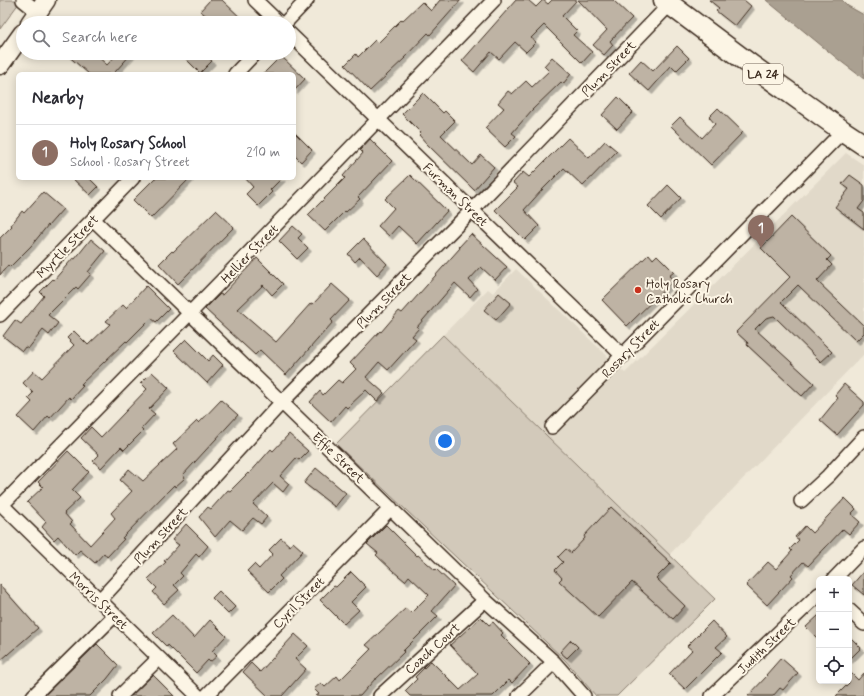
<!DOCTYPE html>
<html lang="en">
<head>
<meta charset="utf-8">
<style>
  body { margin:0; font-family:Mynerve,sans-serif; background:#f2f2f3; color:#2b2b33 }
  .controls { position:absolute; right:12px; bottom:12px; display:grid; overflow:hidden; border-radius:6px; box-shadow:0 2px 10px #0003 }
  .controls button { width:36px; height:36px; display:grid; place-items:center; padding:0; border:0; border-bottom:1px solid #e1e1e2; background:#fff; color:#2b2b33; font:20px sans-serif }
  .you { position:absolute; left:445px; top:441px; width:14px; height:14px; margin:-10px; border:3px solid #fff; border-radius:50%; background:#1a73e8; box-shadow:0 0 0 6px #1a73e833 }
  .badge { display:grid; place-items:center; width:26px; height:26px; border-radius:50%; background:#c8321e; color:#fff; font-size:13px; font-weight:700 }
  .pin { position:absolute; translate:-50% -33px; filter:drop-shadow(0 1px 2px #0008) }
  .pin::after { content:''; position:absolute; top:21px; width:14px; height:12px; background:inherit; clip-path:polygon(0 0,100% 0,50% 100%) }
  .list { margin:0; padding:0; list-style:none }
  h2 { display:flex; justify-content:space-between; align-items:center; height:52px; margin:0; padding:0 16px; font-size:17px }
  h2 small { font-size:13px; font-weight:400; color:#7c7c81 }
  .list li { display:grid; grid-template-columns:26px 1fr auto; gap:12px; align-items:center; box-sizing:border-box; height:56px; padding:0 16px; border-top:1px solid #e1e1e2 }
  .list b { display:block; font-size:15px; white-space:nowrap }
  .list p { margin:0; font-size:13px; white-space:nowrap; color:#7c7c81 }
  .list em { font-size:13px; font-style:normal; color:#7c7c81 }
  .icon { flex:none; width:22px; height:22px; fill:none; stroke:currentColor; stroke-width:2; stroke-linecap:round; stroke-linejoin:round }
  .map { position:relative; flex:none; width:864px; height:696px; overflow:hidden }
  .search { position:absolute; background:#fff; box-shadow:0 2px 10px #0003; left:16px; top:16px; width:280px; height:44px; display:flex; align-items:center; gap:10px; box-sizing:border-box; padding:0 14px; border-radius:22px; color:#7c7c81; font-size:15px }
  .panel { position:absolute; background:#fff; box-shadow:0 2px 10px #0003; left:16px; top:72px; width:280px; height:108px; border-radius:6px }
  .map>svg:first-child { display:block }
  .built { fill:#e1d9c9 }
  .green { fill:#d2c9ba; stroke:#867a6c }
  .water { fill:#aaa091; stroke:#7e7163 }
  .building { fill:#beb3a4; stroke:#3b2a1e; filter:url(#shadow) }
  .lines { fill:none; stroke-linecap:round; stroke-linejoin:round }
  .street-casing { stroke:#3b2a1e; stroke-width:16 }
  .secondary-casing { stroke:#3b2a1e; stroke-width:21 }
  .primary-casing { stroke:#3b2a1e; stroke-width:23 }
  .street { stroke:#fcf5e5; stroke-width:13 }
  .secondary { stroke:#fcf5e5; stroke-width:18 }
  .primary { stroke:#fcf5e5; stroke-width:20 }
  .poi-dot { fill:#c8321e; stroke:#fcf5e5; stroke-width:1.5 }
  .labels { text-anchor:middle; stroke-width:4; stroke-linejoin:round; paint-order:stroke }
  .shield { fill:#fcf5e5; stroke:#75675a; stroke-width:1 }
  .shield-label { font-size:12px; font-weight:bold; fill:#3b2a1e }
  .street-label { font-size:13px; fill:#3b2a1e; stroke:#fcf5e5 }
  .poi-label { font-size:13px; fill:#3b2a1e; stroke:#fcf5e5; text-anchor:start }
</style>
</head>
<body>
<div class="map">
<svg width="864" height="696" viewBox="0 0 864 696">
  <defs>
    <filter id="shadow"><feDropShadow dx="3.5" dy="3.5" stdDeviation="0" flood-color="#0004"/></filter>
  </defs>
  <rect width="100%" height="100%" fill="#f0e9d9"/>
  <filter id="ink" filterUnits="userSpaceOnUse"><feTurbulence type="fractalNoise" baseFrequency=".025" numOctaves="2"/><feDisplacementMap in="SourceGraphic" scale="8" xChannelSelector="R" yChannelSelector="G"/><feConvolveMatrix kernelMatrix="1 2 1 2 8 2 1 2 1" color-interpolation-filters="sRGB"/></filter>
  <g filter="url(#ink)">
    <path class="built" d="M846 153 864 165V354L669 555 443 335 488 289 493 293 516 269 625 373Z"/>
    <path class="green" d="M0 0H15L19 3 0 29Z
      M443 335 715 599 617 696H596L565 660 336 444Z"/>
    <path class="water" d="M766 0H842L848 6 864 15V79L839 60Z"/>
    <path class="building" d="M210 0H222L246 23H203L208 17 200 11Z
      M440 0H461L430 35 428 33 404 58H405L370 91 345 65 356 54 358 57 375 40 378 43 401 20 402 21 422 2 431 11Z
      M516 0H528L536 7 543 0 548 4 552 0H577L562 16 577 31 573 35 592 52 582 63 544 25 531 38 536 42 526 52 515 42 499 59 491 52 474 72 462 61Z
      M578 0H613L632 18 610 41 613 45 604 55 593 45 607 30Z
      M709 0H744L751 6 735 26 716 11 719 8Z
      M677 46 689 58 676 71 671 66 649 91 629 73 641 60 653 71Z
      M65 53H94L107 65 118 53H132L115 72 117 74H89Z
      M180 53H203L212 61 200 73Z
      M281 56 305 79 294 91V74H263Z
      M552 57 571 74 563 84 561 82 532 110 512 133 516 136 505 147 485 128 504 108 498 103 508 91 512 94 526 81 532 87 549 71 544 66Z
      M423 93 443 113 445 111 455 121 441 135 472 165 481 155 494 167 474 190 427 144 419 135 421 133 402 114Z
      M618 97 633 112 617 129 602 115Z
      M718 108 743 132 711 165 671 126 680 117 702 138 715 124 709 117Z
      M294 132 312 150 301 162 294 155Z
      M568 138 589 158 605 141 617 151 583 186 564 168 542 190 524 210 539 226 525 240 495 210 518 187 513 183 523 172 529 177Z
      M370 139 392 161 358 197 360 199 346 212 345 211 325 231 308 215 345 178 343 176 363 153 360 150Z
      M410 175 447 211 417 244 398 226 389 236 378 226 394 208 385 199Z
      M850 175 864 185V201L858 209 864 213V229L835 207 849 189 842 184Z
      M72 178H89L98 187 90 195Z
      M155 178H190L151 218 133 200Z
      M245 178H282L270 190 272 192 258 206 246 194 253 187Z
      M668 185 681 198 661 219 648 206Z
      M43 192 63 209 48 226V225L31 246 10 267 8 265 0 275V238L12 226 11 225 22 211 24 213Z
      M216 210 234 227 178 284 159 264 172 251 173 252Z
      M791 217 831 256 827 260 832 265 817 281 864 326V333L856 341 798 285 781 302 832 352 821 362 774 316 766 318 755 329 814 383 802 396 747 345 748 343 736 332 790 277 761 248Z
      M293 226 302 234 298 238 308 248 297 259 279 241Z
      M471 234 507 267 495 280 481 267 469 280 477 289 470 297 455 283 417 327 419 328 412 336 416 339 388 370 379 362 366 377 384 393 377 401 366 390 347 408 345 406 331 422 310 402 320 391 323 395 338 380 342 383 356 369 350 363 380 331 381 332 399 311 402 313 460 248 459 247Z
      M91 239 105 251 88 272 91 274 78 289 76 287 48 315 58 323 49 335 43 330 28 349 25 347 22 351 3 336 15 320 21 324 44 296 40 292 53 279 54 280 73 258 75 259Z
      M363 239 387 264 377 275 360 257 355 262 348 254Z
      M649 254 653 259 657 255 674 272 669 276 674 280 627 326 602 300Z
      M257 258 283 284 272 295 263 285 238 309 276 342 311 303 313 304 332 284 350 300 331 320 333 322 286 375 260 350 255 355 205 309 220 294 222 295Z
      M146 286 169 309 156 322 151 318 127 342 126 341 81 384 83 386 71 399 69 397 50 418 48 416 34 432 18 417 32 402 28 398 33 393 23 383 34 371 42 378 74 345 67 338 74 331 88 345 110 324 106 321 123 305 126 308Z
      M499 293 511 303 496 320 484 310Z
      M186 339 208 361 213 355 223 365 207 383 174 351Z
      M152 372 169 388 149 409 155 414 141 429 143 431 124 450 121 447 101 468 93 461 99 455 81 438 91 427 101 437 147 389 141 383Z
      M844 384 864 402V405L837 435 820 420 838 398 835 395Z
      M221 400 238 415 183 475 185 478 175 487 174 485 122 538 124 539 107 557 104 553 95 563 80 550 75 555 58 536 54 540 42 527 46 522 27 502 43 487 38 482 68 451 89 472 72 490 80 498 64 513 72 522 70 524 90 545 115 518 111 513 132 491 120 480 129 469 143 481 177 449 173 444 197 421 199 423Z
      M289 434 308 451 299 460 296 458 280 476 289 484 283 492 273 483 253 504 267 517 261 524 253 518 242 530 230 520 215 537 199 517 208 507 211 509 228 490 230 491 248 473 249 474 271 449 273 451Z
      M316 468 346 493 335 507 304 483Z
      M845 498 856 509 851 514 860 522 849 534 843 529 808 566 803 562 791 575 793 577 767 605 746 585 768 562 776 569 792 551 790 549 799 540 795 537 805 526 812 533Z
      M611 507 671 563 656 578 685 606 673 619 632 582 598 617 559 581 562 578 555 570 563 562 558 557 566 549 571 553 585 538 584 536Z
      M186 524 208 546 199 557 196 554 180 573 183 576 174 585 179 590 164 604 153 592 157 588 148 579 166 562 164 561 179 545 172 540Z
      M386 525 417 556 418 555 435 570 436 569 454 586 432 611 438 616 403 651 404 652 376 679H375L360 696H316L319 694 314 689 321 683 325 687 337 676 340 680 371 649 366 645 406 608 411 613 429 595 409 576 405 581 393 571 376 555 378 553 367 544Z
      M281 538 290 546 293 542 303 551 279 576 282 579 269 592 247 571 254 564 259 569 273 554 269 550Z
      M864 571V595L852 585Z
      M351 572 366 587 351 602 359 610 344 624 320 600 334 586 336 587Z
      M0 585 38 628 0 661Z
      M219 591 235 607 228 614 212 598Z
      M172 615 194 638 210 620 226 636 212 651 217 656 210 662 208 660 196 673 168 645 167 647 153 633Z
      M819 615V640L806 627Z
      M481 617 489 625 493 622 503 633 501 635 530 664 512 683 509 680 493 696H410L405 691 417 679 415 677 431 661 460 690 478 674 450 645Z
      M712 621 727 637 716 647 722 652 685 689 669 674 692 650 687 646Z
      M295 634 308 646 295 659 306 669 282 696H268L243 672 251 663 260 672Z
      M849 636 861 648 849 660Z
      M571 640 578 647 567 658 560 652Z
      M97 644 118 665 107 679 90 696H44Z
      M781 658 798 673 783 690 780 688 773 696H748L767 676 766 675Z
      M849 671 858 680 864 673V696H836L849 683Z
      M153 675 174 696H131Z"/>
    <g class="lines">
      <defs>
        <path id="street" d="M23 0 38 12
          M255 0 279 23
          M285 23 307 0
          M289 33 623 356
          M235 74 255 53
          M93 219 485 600 554 662 584 696
          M0 315 133 178
          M552 427 843 131
          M801 501 828 476 864 437
          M0 503 198 696
          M2 505 239 263 494 0
          M834 579 864 548
          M100 600 282 402 472 210 670 4
          M849 610 864 624
          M33 696 115 615
          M120 696 159 658
          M206 696 391 508
          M380 696 485 600
          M519 696 554 662
          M712 696 819 594"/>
        <path id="secondary" d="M30 23 46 0
          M0 65 23 33"/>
        <path id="primary" d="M664 0 751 65 843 131 864 145"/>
      </defs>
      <use href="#street" class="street-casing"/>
      <use href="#secondary" class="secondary-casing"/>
      <use href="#primary" class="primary-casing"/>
      <use href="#street" class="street"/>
      <use href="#secondary" class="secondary"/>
      <use href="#primary" class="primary"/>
    </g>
  </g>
  <circle class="poi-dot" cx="638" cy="290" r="4"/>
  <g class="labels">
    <rect class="shield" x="743" y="64" width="40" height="20" rx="3"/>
    <g class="shield-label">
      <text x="763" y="78">LA 24</text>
    </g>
    <g class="street-label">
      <text transform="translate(608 68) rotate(-46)" y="5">Plum Street</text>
      <text transform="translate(456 194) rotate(44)" y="5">Furman Street</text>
      <text transform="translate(67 246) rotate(-46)" y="5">Myrtle Street</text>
      <text transform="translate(249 253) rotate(-46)" y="5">Hellier Street</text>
      <text transform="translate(383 300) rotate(-46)" y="5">Plum Street</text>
      <text transform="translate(630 348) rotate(-46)" y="5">Rosary Street</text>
      <text transform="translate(339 457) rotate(44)" y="5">Effie Street</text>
      <text transform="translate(160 535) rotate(-47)" y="5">Plum Street</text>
      <text transform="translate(99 600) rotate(44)" y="5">Morris Street</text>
      <text transform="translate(298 602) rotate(-45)" y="5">Cyril Street</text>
      <text transform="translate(766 645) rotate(-44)" y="5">Judith Street</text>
      <text transform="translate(432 648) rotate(-42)" y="5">Coach Court</text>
    </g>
    <g class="poi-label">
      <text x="646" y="288">Holy Rosary<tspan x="646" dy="15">Catholic Church</tspan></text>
    </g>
  </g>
</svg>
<div class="controls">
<button>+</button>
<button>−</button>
<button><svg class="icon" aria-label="locate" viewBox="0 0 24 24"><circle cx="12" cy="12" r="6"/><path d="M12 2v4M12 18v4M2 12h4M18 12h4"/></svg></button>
</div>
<div class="you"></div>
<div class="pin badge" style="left:761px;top:248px;background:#8d6e63">1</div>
<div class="search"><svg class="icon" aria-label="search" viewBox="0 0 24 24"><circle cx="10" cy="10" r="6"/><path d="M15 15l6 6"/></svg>Search here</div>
<section class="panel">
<h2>Nearby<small></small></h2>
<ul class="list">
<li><span class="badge" style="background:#8d6e63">1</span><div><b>Holy Rosary School</b><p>School · Rosary Street</p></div><em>210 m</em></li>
</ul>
</section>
</div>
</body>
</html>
